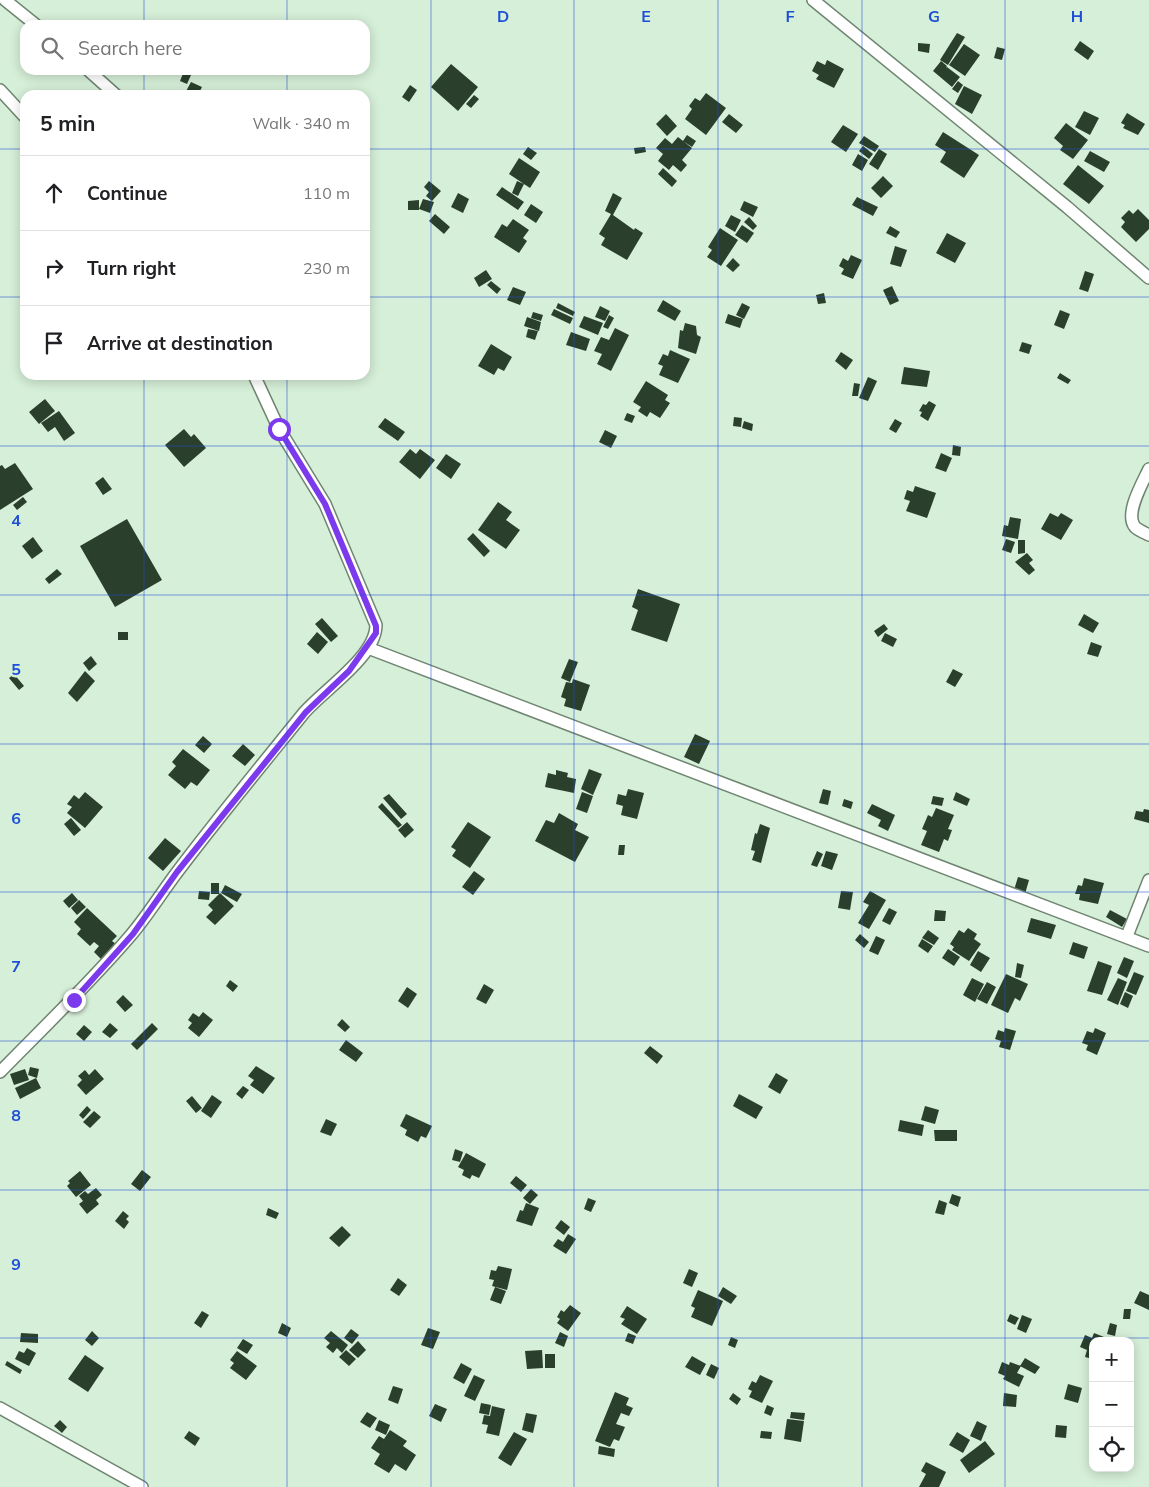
<!DOCTYPE html>
<html lang="en">
<head>
<meta charset="utf-8">
<style>
  body { margin:0; font-family:Mulish,sans-serif; background:#f6f6f6; color:#202124 }
  .controls { position:absolute; right:15px; bottom:15px; display:grid; overflow:hidden; border-radius:10px; box-shadow:0 2px 12px #0003 }
  .controls button { width:45px; height:45px; display:grid; place-items:center; padding:0; border:0; border-bottom:1px solid #e0e0e0; background:#fff; color:#202124; font:25px sans-serif }
  .stop { position:absolute; width:15px; height:15px; margin:-11px; border:4px solid #7c3aed; border-radius:50%; background:#fff }
  .stop.end { background:#7c3aed; border-color:#fff; box-shadow:0 1px 5px #0008 }
  .list { margin:0; padding:0; list-style:none }
  h2 { display:flex; justify-content:space-between; align-items:center; height:65px; margin:0; padding:0 20px; font-size:21px }
  h2 small { font-size:16px; font-weight:400; color:#757577 }
  .list li { display:grid; grid-template-columns:32px 1fr auto; gap:15px; align-items:center; box-sizing:border-box; height:75px; padding:0 20px; border-top:1px solid #e0e0e0 }
  .list b { display:block; font-size:19px; white-space:nowrap }
  .list em { font-size:16px; font-style:normal; color:#757577 }
  .icon { flex:none; width:28px; height:28px; fill:none; stroke:currentColor; stroke-width:2; stroke-linecap:round; stroke-linejoin:round }
  .map { position:relative; flex:none; width:1149px; height:1487px; overflow:hidden }
  .search { position:absolute; background:#fff; box-shadow:0 2px 12px #0003; left:20px; top:20px; width:350px; height:55px; display:flex; align-items:center; gap:12px; box-sizing:border-box; padding:0 18px; border-radius:15px; color:#757577; font-size:19px }
  .panel { position:absolute; background:#fff; box-shadow:0 2px 12px #0003; left:20px; top:90px; width:350px; height:290px; border-radius:15px }
  .map>svg:first-child { display:block }
  .building { fill:#2b3f2d }
  .lines { fill:none; stroke-linecap:round; stroke-linejoin:round }
  .street-casing { stroke:#6f8571; stroke-width:14 }
  .street { stroke:#fff; stroke-width:11 }
  .route { stroke:#7c3aed; stroke-width:6 }
  .grid { fill:none; stroke:#1d4ed8; stroke-width:1; stroke-opacity:0.55 }
  .grid-label { font-size:16px; text-anchor:middle; font-weight:bold; fill:#1d4ed8; stroke:#d6efd8; stroke-width:5; stroke-linejoin:round; paint-order:stroke }
</style>
</head>
<body>
<div class="map">
<svg width="1149" height="1487" viewBox="0 0 1149 1487">
  <rect width="100%" height="100%" fill="#d6efd8"/>
  <path class="building" d="M957 33 965 37 948 65 940 60Z
    M1080 41 1094 51 1088 60 1074 50Z
    M918 43 930 44 929 53 918 51Z
    M964 44 980 55 965 76 949 65Z
    M997 47 1005 49 1002 60 994 58Z
    M827 60 844 69 834 88 816 79 819 75 812 71 817 61 825 65Z
    M941 61 947 66 946 68 947 67 960 77 952 87 933 71Z
    M451 64 478 87 458 111 431 87Z
    M184 71 191 75 187 84 180 81Z
    M958 81 963 85 958 93 952 89Z
    M191 82 202 87 198 95H184Z
    M410 85 417 90 409 102 402 97Z
    M964 86 982 95 972 114 955 104Z
    M706 93 726 108 706 135 685 119 692 109 689 106 695 98 700 101Z
    M474 95 479 99 471 108 466 104Z
    M1084 111 1099 118 1090 135 1075 127Z
    M1127 113 1145 124 1138 135 1123 128 1125 125 1121 123Z
    M666 114 677 126 667 136 656 124Z
    M729 114 743 125 736 133 722 122Z
    M1066 123 1088 140 1073 159 1060 150 1063 146 1054 138Z
    M843 125 858 134 846 152 831 142Z
    M943 132 979 155 964 178 940 162 946 152 935 145Z
    M687 135 696 141 692 147 683 141Z
    M864 136 879 146 875 152 859 143Z
    M678 137 692 148 682 160 687 165 681 172 673 165 669 170 658 161 663 154 656 148 665 138 672 144Z
    M863 146 873 154 869 159 859 151Z
    M528 147 537 153 531 160 523 154Z
    M645 147 646 152 635 154 634 148Z
    M879 149 887 154 878 170 869 164Z
    M1090 151 1110 162 1104 172 1084 161Z
    M858 154 868 160 862 171 852 165Z
    M519 158 540 172 530 188 509 174Z
    M1078 165 1104 186 1089 204 1063 184Z
    M663 168 677 181 672 187 658 174Z
    M883 176 893 186 881 198 871 188Z
    M429 181 441 191 432 201 426 196 429 192 424 187Z
    M517 181 524 184 518 196 512 193Z
    M502 187 524 202 518 210 496 195Z
    M458 193 469 199 463 213 451 207Z
    M613 193 622 198 613 215 634 230 635 228 643 233 627 260 601 245 605 238 599 234 611 214 605 211Z
    M857 197 878 207 873 216 852 205Z
    M423 199 434 202 430 213 419 209Z
    M419 200V210H408V201Z
    M744 201 758 207 753 217 740 210Z
    M531 204 543 212 536 223 524 215Z
    M1138 209 1149 220V229L1136 242 1121 227 1125 222 1121 218 1129 210 1133 214Z
    M435 214 450 227 444 234 429 221Z
    M731 215 741 220 735 232 725 226Z
    M749 217 757 226 753 230 744 222Z
    M513 219 529 230 523 238 527 241 519 253 494 237 502 224 507 227Z
    M742 225 754 233 747 243 735 235Z
    M890 226 900 232 896 238 886 233Z
    M720 228 738 240 721 266 707 257 712 250 708 247Z
    M947 233 966 243 955 263 936 253Z
    M895 246 907 250 901 267 890 264Z
    M851 255 862 260 853 279 841 274 844 269 839 266 843 258 848 261Z
    M733 258 740 265 733 272 726 266Z
    M486 270 492 279 479 287 474 278Z
    M1085 271 1094 274 1088 292 1079 289Z
    M491 281 501 289 497 294 487 285Z
    M892 286 899 301 890 305 883 290Z
    M513 287 526 292 520 305 507 300Z
    M824 293 826 303 818 304 816 295Z
    M663 300 681 311 675 321 657 311Z
    M558 303 575 312 573 316 556 308Z
    M742 303 750 307 744 319 736 315Z
    M600 306 610 311 605 321 595 317Z
    M554 309 573 318 570 324 551 315Z
    M1060 310 1070 314 1064 329 1054 325Z
    M533 312 543 315 541 321 531 318Z
    M728 314 743 319 740 328 725 323Z
    M609 315 614 318 608 329 603 327Z
    M584 316 603 323 598 335 579 327Z
    M527 317 541 322 539 331 524 326Z
    M685 323 696 326 697 335 701 337 696 354 678 348 680 330 683 331Z
    M615 328 629 335 611 371 597 364 602 354 594 351 601 337 609 340Z
    M528 329 538 331 535 340 526 337Z
    M571 332 590 339 586 351 566 345Z
    M1022 342 1032 345 1029 354 1019 351Z
    M491 344 512 357 504 371 498 368 494 375 478 366Z
    M670 350 690 359 678 383 659 375 663 366 658 364 663 354 668 356Z
    M841 352 853 360 846 370 835 361Z
    M904 367 930 371 927 387 901 384Z
    M1060 373 1071 380 1068 384 1057 378Z
    M868 377 877 381 868 401 859 398Z
    M646 381 668 395 665 400 670 403 660 418 650 412 647 417 638 411 641 407 633 402Z
    M854 383 860 384 858 396H852Z
    M45 399 55 411 39 424 29 412Z
    M929 401 936 405 928 421 920 416 922 412 919 411 923 404 926 405Z
    M59 411 75 433 64 441 55 427 48 432 41 423Z
    M627 413 635 416 632 423 624 420Z
    M734 417 742 418 741 427 733 426Z
    M385 418 405 432 398 441 378 427Z
    M895 419 902 423 896 433 889 429Z
    M744 421 753 424 752 431 742 428Z
    M184 429 191 437 194 434 206 448 184 467 165 445Z
    M605 430 617 436 611 448 599 442Z
    M953 445 961 447 960 456 952 455Z
    M410 449 416 454 420 449 435 460 420 479 399 462Z
    M941 453 952 458 946 472 935 468Z
    M446 454 461 464 451 479 436 468Z
    M15 463 33 489 0 510V466L2 465 5 469Z
    M103 477 112 489 103 495 95 483Z
    M915 486 936 493 927 518 906 511 910 501 904 499 907 490 913 492Z
    M23 497 27 502 17 510 13 505Z
    M498 502 512 512 506 520 520 530 506 549 478 530Z
    M1050 513 1058 517 1061 513 1073 520 1061 540 1041 529Z
    M1010 517 1021 519 1018 539 1002 536 1004 525 1008 526Z
    M127 519 162 580 115 607 80 546Z
    M473 533 490 551 484 557 467 539Z
    M33 537 43 551 32 559 22 546Z
    M1006 539 1015 542 1011 553 1002 550Z
    M1018 540H1025V553L1018 554Z
    M1027 553 1033 560 1029 563 1035 570 1029 575 1015 562Z
    M57 569 62 574 49 584 45 579Z
    M638 589 680 604 667 642 631 630 638 610 632 607Z
    M1084 614 1099 623 1093 633 1078 625Z
    M322 618 338 636 331 642 315 624Z
    M884 624 888 629 878 637 874 631Z
    M118 632H128V640H118Z
    M317 632 328 642 318 654 307 644Z
    M885 633 897 639 893 647 881 641Z
    M1091 642 1102 646 1098 657 1087 654Z
    M91 656 97 664 89 671 83 663Z
    M569 659 578 662 570 682 561 678Z
    M953 669 963 674 955 687 946 682Z
    M85 671 95 681 77 702 68 693Z
    M14 674 24 686 19 690 9 678Z
    M573 679 590 685 581 711 564 706 566 699 561 697 566 682 572 683Z
    M695 734 710 741 699 764 684 757Z
    M203 736 212 744 204 753 195 745Z
    M243 744 255 755 245 766 232 756Z
    M183 749 210 770 197 786 191 782 185 789 168 775 176 766 172 762Z
    M589 769 602 774 593 795 581 789Z
    M556 770 568 773 567 777 576 779 574 793 545 787 548 773 556 775Z
    M628 789 644 793 637 819 621 815 623 806 616 804 618 794 626 796Z
    M823 789 831 791 828 805 819 803Z
    M85 792 103 807 85 828 67 813 72 807 67 804 74 795 79 799Z
    M582 792 593 796 587 813 576 809Z
    M956 792 970 799 967 806 953 800Z
    M389 794 407 814 401 819 383 798Z
    M933 796 944 798 942 806 931 804Z
    M844 799 853 802 851 809 842 806Z
    M382 803 402 825 398 828 378 807Z
    M872 804 895 815 888 831 878 826 881 820 867 813Z
    M936 808 954 815 948 829 952 830 948 841 944 839 939 852 921 845 927 831 922 829 928 815 932 817Z
    M1144 809 1149 810V823L1134 819 1136 811 1143 812Z
    M559 813 578 824 575 830 589 837 575 862 535 841 546 820 554 823Z
    M71 818 81 830 74 836 64 824Z
    M407 822 414 830 405 838 398 830Z
    M468 822 491 837 470 868 452 856 456 850 451 847Z
    M760 824 770 828 761 863 752 860 755 851 751 850 755 833 757 834Z
    M165 838 181 851 163 871 148 858Z
    M619 845H625L624 855H618Z
    M817 851 823 854 817 867 811 865Z
    M826 851 838 854 832 870 821 866Z
    M474 871 485 879 473 895 462 887Z
    M1018 877 1029 880 1025 894 1014 890Z
    M1084 878 1104 883 1098 904 1079 900 1080 894H1075L1078 885 1082 886Z
    M211 883H219V894H211Z
    M225 885 242 894 237 902 221 893Z
    M199 891 210 892 209 900 198 899Z
    M841 891 853 892 850 910 838 908Z
    M870 891 886 900 869 929 858 923 869 905 863 902Z
    M72 893 78 900 69 908 63 901Z
    M220 893 234 906 215 925 206 917 213 910 208 905Z
    M79 900 86 907 77 915 71 908Z
    M87 908 117 936 112 941 116 944 101 959 94 952 99 946 94 942 90 946 77 934 81 929 74 922Z
    M889 908 897 912 890 925 882 921Z
    M935 910 946 911 945 921H934Z
    M1110 910 1127 919 1122 927 1106 917Z
    M1031 918 1056 925 1051 939 1027 932Z
    M968 928 977 934 974 939 981 944 969 961 952 950 954 947 950 944 959 930 964 933Z
    M928 930 939 938 934 945 922 938Z
    M860 934 869 942 864 948 855 940Z
    M876 936 885 940 878 955 869 951Z
    M922 939 933 946 928 953 918 946Z
    M1073 942 1088 947 1084 959 1069 954Z
    M948 949 960 957 954 966 942 958Z
    M978 951 990 958 981 972 970 965Z
    M1124 957 1134 961 1127 978 1117 973Z
    M1098 961 1112 966 1102 995 1087 991Z
    M1017 963 1024 965 1021 978 1015 977Z
    M1134 972 1144 976 1136 995 1126 991Z
    M1006 974 1028 984 1020 1001 1015 998 1008 1013 991 1005Z
    M972 978 984 984 975 1002 963 995Z
    M1118 978 1127 982 1118 1005 1107 1000Z
    M230 980 238 986 233 992 226 986Z
    M987 982 996 987 987 1004 977 999Z
    M484 984 494 990 486 1004 476 999Z
    M407 987 417 994 408 1008 398 1001Z
    M1125 992 1133 996 1128 1008 1120 1004Z
    M123 995 133 1005 125 1012 116 1002Z
    M203 1012 213 1020 199 1037 188 1028 192 1023 188 1020 193 1013 199 1017Z
    M342 1019 350 1027 345 1032 337 1025Z
    M110 1023 118 1030 110 1038 102 1032Z
    M152 1023 158 1029 137 1050 131 1044Z
    M84 1025 92 1032 84 1041 76 1034Z
    M1005 1028 1016 1031 1010 1050 999 1047 1001 1041 995 1039 998 1030 1004 1032Z
    M1095 1028 1106 1033 1097 1055 1086 1050 1088 1045 1082 1043 1087 1031 1093 1033Z
    M346 1040 363 1053 356 1062 339 1050Z
    M650 1046 663 1056 657 1064 644 1053Z
    M256 1066 275 1078 263 1094 250 1085 254 1080 248 1076Z
    M30 1067 39 1069 37 1078 28 1075Z
    M25 1069 29 1080 14 1085 10 1074Z
    M95 1069 104 1079 86 1095 77 1085 82 1080 78 1076 85 1070 89 1075Z
    M776 1073 788 1080 780 1094 768 1087Z
    M36 1078 41 1088 20 1099 15 1088Z
    M243 1086 249 1090 242 1099 236 1094Z
    M739 1094 763 1107 756 1119 733 1106Z
    M212 1095 222 1102 211 1118 201 1111Z
    M192 1096 202 1108 196 1113 186 1101Z
    M87 1106 91 1110 83 1119 79 1115Z
    M925 1106 939 1110 935 1124 921 1120Z
    M94 1111 101 1117 90 1128 83 1122Z
    M406 1114 432 1126 426 1138 421 1136 418 1142 405 1135 407 1130 400 1126Z
    M326 1119 337 1124 331 1136 320 1132Z
    M900 1120 924 1125 922 1136 898 1131Z
    M934 1130H957V1141H935Z
    M455 1149 463 1152 460 1162 452 1160Z
    M466 1153 486 1164 479 1178 472 1175 470 1179 462 1175 464 1170 458 1167Z
    M142 1170 151 1177 140 1191 131 1184Z
    M80 1171 91 1185 76 1197 67 1186 70 1183 68 1181Z
    M516 1176 527 1185 521 1192 510 1183Z
    M96 1188 102 1195 96 1200 99 1204 87 1214 79 1204 83 1201 79 1196 85 1191 88 1194Z
    M531 1189 538 1195 530 1204 523 1198Z
    M952 1194 961 1197 958 1207 949 1203Z
    M588 1198 596 1201 591 1212 584 1209Z
    M939 1200 947 1203 944 1215 935 1213Z
    M526 1203 539 1208 532 1226 516 1221 520 1210 523 1211Z
    M268 1208 279 1213 276 1219 266 1215Z
    M123 1211 129 1216 126 1219 129 1222 124 1229 115 1221Z
    M561 1220 570 1227 564 1235 555 1228Z
    M342 1226 351 1235 339 1247 329 1238Z
    M568 1234 576 1239 566 1254 553 1246 558 1239 563 1242Z
    M498 1266 512 1269 507 1290 492 1286 494 1280 489 1279 491 1270 496 1271Z
    M689 1269 698 1273 692 1287 683 1283Z
    M398 1278 407 1285 399 1296 390 1290Z
    M495 1287 506 1291 501 1304 490 1300Z
    M723 1287 737 1296 731 1304 718 1296Z
    M698 1290 723 1301 712 1326 691 1317 695 1308 691 1306Z
    M1140 1291 1149 1295V1310L1134 1303Z
    M570 1305 581 1313 568 1331 557 1323 560 1319 557 1317 561 1310 564 1312Z
    M627 1306 647 1319 637 1334 621 1324 625 1319 620 1317Z
    M1124 1309H1131L1130 1319H1123Z
    M202 1311 209 1315 201 1328 194 1323Z
    M1010 1314 1019 1318 1015 1325 1007 1321Z
    M1022 1315 1032 1319 1026 1333 1017 1329Z
    M282 1323 291 1328 287 1337 278 1333Z
    M1110 1323 1117 1325 1115 1336 1107 1334Z
    M428 1328 440 1332 433 1349 421 1345Z
    M351 1329 359 1335 352 1344 344 1338Z
    M92 1331 99 1338 92 1346 85 1340Z
    M331 1331 348 1345 342 1353 337 1348 333 1353 326 1347 330 1343 324 1338Z
    M560 1332 568 1336 564 1347 555 1343Z
    M21 1333 38 1334V1343L20 1342Z
    M628 1333 636 1336 633 1344 625 1341Z
    M1094 1333 1114 1341H1093V1359L1085 1357 1087 1350 1080 1347 1085 1335 1092 1338Z
    M731 1337 738 1340 735 1348 728 1345Z
    M243 1339 253 1345 247 1354 237 1348Z
    M358 1341 366 1350 358 1358 349 1350Z
    M27 1348 36 1353 29 1366 15 1359 19 1351 24 1353Z
    M346 1350 356 1359 349 1366 339 1357Z
    M542 1350 543 1368 527 1369 525 1351Z
    M237 1351 257 1366 246 1380 230 1368 234 1363 230 1360Z
    M545 1354H555V1368H545Z
    M85 1355 104 1368 88 1392 68 1379Z
    M692 1356 706 1364 700 1375 685 1367Z
    M1025 1358 1040 1367 1035 1374 1020 1366Z
    M7 1361 22 1370 20 1374 5 1365Z
    M1002 1362 1009 1365 1010 1362 1021 1366 1017 1373 1024 1376 1019 1387 1003 1379 1005 1376 998 1373Z
    M461 1363 472 1369 464 1384 453 1378Z
    M711 1364 719 1368 714 1379 706 1375Z
    M474 1375 485 1380 475 1401 464 1396Z
    M760 1375 773 1381 762 1403 749 1397 752 1391 748 1389 752 1381 756 1383Z
    M1068 1384 1082 1388 1078 1403 1064 1399Z
    M393 1386 403 1389 398 1404 388 1400Z
    M615 1392 629 1398 626 1405 633 1408 629 1416 621 1413 616 1424 625 1427 619 1441 614 1439 610 1447 595 1441Z
    M733 1393 741 1399 737 1405 729 1399Z
    M1004 1393 1017 1395 1016 1407 1003 1406Z
    M481 1403 491 1405 489 1415 479 1413Z
    M435 1404 447 1409 441 1422 429 1416Z
    M767 1405 774 1408 771 1416 764 1413Z
    M492 1406 505 1409 499 1436 486 1433 488 1425 482 1424 484 1415 490 1416Z
    M367 1412 377 1418 370 1428 360 1422Z
    M791 1412 805 1413 804 1420 790 1418Z
    M526 1413 537 1415 533 1433 522 1430Z
    M787 1419 804 1421 801 1442 784 1439Z
    M60 1420 67 1427 62 1433 54 1426Z
    M379 1420 390 1425 386 1435 375 1430Z
    M977 1421 987 1426 981 1441 970 1436Z
    M1056 1425 1067 1426 1066 1438 1055 1437Z
    M390 1430 407 1441 403 1446 416 1455 406 1471 395 1464 389 1473 374 1464 380 1454 371 1448 379 1436 384 1439Z
    M189 1431 200 1438 195 1446 184 1438Z
    M761 1431 772 1432 771 1439 760 1438Z
    M514 1432 527 1439 511 1466 498 1458Z
    M957 1432 970 1440 963 1453 949 1445Z
    M985 1441 995 1454 969 1473 960 1460Z
    M599 1446 615 1449 614 1457 598 1454Z
    M926 1462 946 1472 939 1487H919L926 1474 921 1471Z"/>
  <g class="lines">
    <defs>
      <path id="street" d="M5 0 36 25
        M813 0 1067 207 1149 278
        M88 70 116 95
        M0 90 25 117
        M1149 469C1143 482 1124 514 1135 527 1138 530 1145 533 1149 535
        M368 648 1149 946
        M1127 936 1149 880
        M0 1072C44 1027 90 983 131 935 148 915 162 892 178 871 218 818 261 766 303 714 322 691 376 657 376 625L325 504 279 429 254 375
        M0 1408 142 1487"/>
    </defs>
    <use href="#street" class="street-casing"/>
    <use href="#street" class="street"/>
  </g>
  <g class="lines">
    <path class="route" d="M74 1000 133 934 177 872 306 712 349 671 376 633V626L325 504 279 429"/>
  </g>
  <path class="grid" d="M144 0V25M287 0V25M431 0V1487M574 0V1487M718 0V1487M862 0V1487M1005 0V1487M144 70V95M287 70V95M0 149H25M365 149H1149M0 297H25M365 297H1149M144 375V1487M287 375V1487M0 446H1149M0 595H1149M0 744H1149M0 892H1149M0 1041H1149M0 1190H1149M0 1338H1149"/>
  <g class="grid-label">
    <text x="503" y="22">D</text>
    <text x="646" y="22">E</text>
    <text x="790" y="22">F</text>
    <text x="934" y="22">G</text>
    <text x="1077" y="22">H</text>
    <text x="16" y="526">4</text>
    <text x="16" y="675">5</text>
    <text x="16" y="824">6</text>
    <text x="16" y="972">7</text>
    <text x="16" y="1121">8</text>
    <text x="16" y="1270">9</text>
  </g>
</svg>
<div class="controls">
<button>+</button>
<button>−</button>
<button><svg class="icon" aria-label="locate" viewBox="0 0 24 24"><circle cx="12" cy="12" r="6"/><path d="M12 2v4M12 18v4M2 12h4M18 12h4"/></svg></button>
</div>
<div class="stop" style="left:279px;top:429px"></div>
<div class="stop end" style="left:74px;top:1000px"></div>
<div class="search"><svg class="icon" aria-label="search" viewBox="0 0 24 24"><circle cx="10" cy="10" r="6"/><path d="M15 15l6 6"/></svg>Search here</div>
<section class="panel">
<h2>5 min<small>Walk · 340 m</small></h2>
<ul class="list">
<li><svg class="icon" aria-label="ahead" viewBox="0 0 24 24"><path d="M12 20V5M6 11l6-6 6 6"/></svg><div><b>Continue</b></div><em>110 m</em></li>
<li><svg class="icon" aria-label="right" viewBox="0 0 24 24"><path d="M7 20v-9h11M14 6l5 5-5 5"/></svg><div><b>Turn right</b></div><em>230 m</em></li>
<li><svg class="icon" aria-label="arrive" viewBox="0 0 24 24"><path d="M6 21V4h12l-3 4 3 4H6"/></svg><div><b>Arrive at destination</b></div></li>
</ul>
</section>
</div>
</body>
</html>
